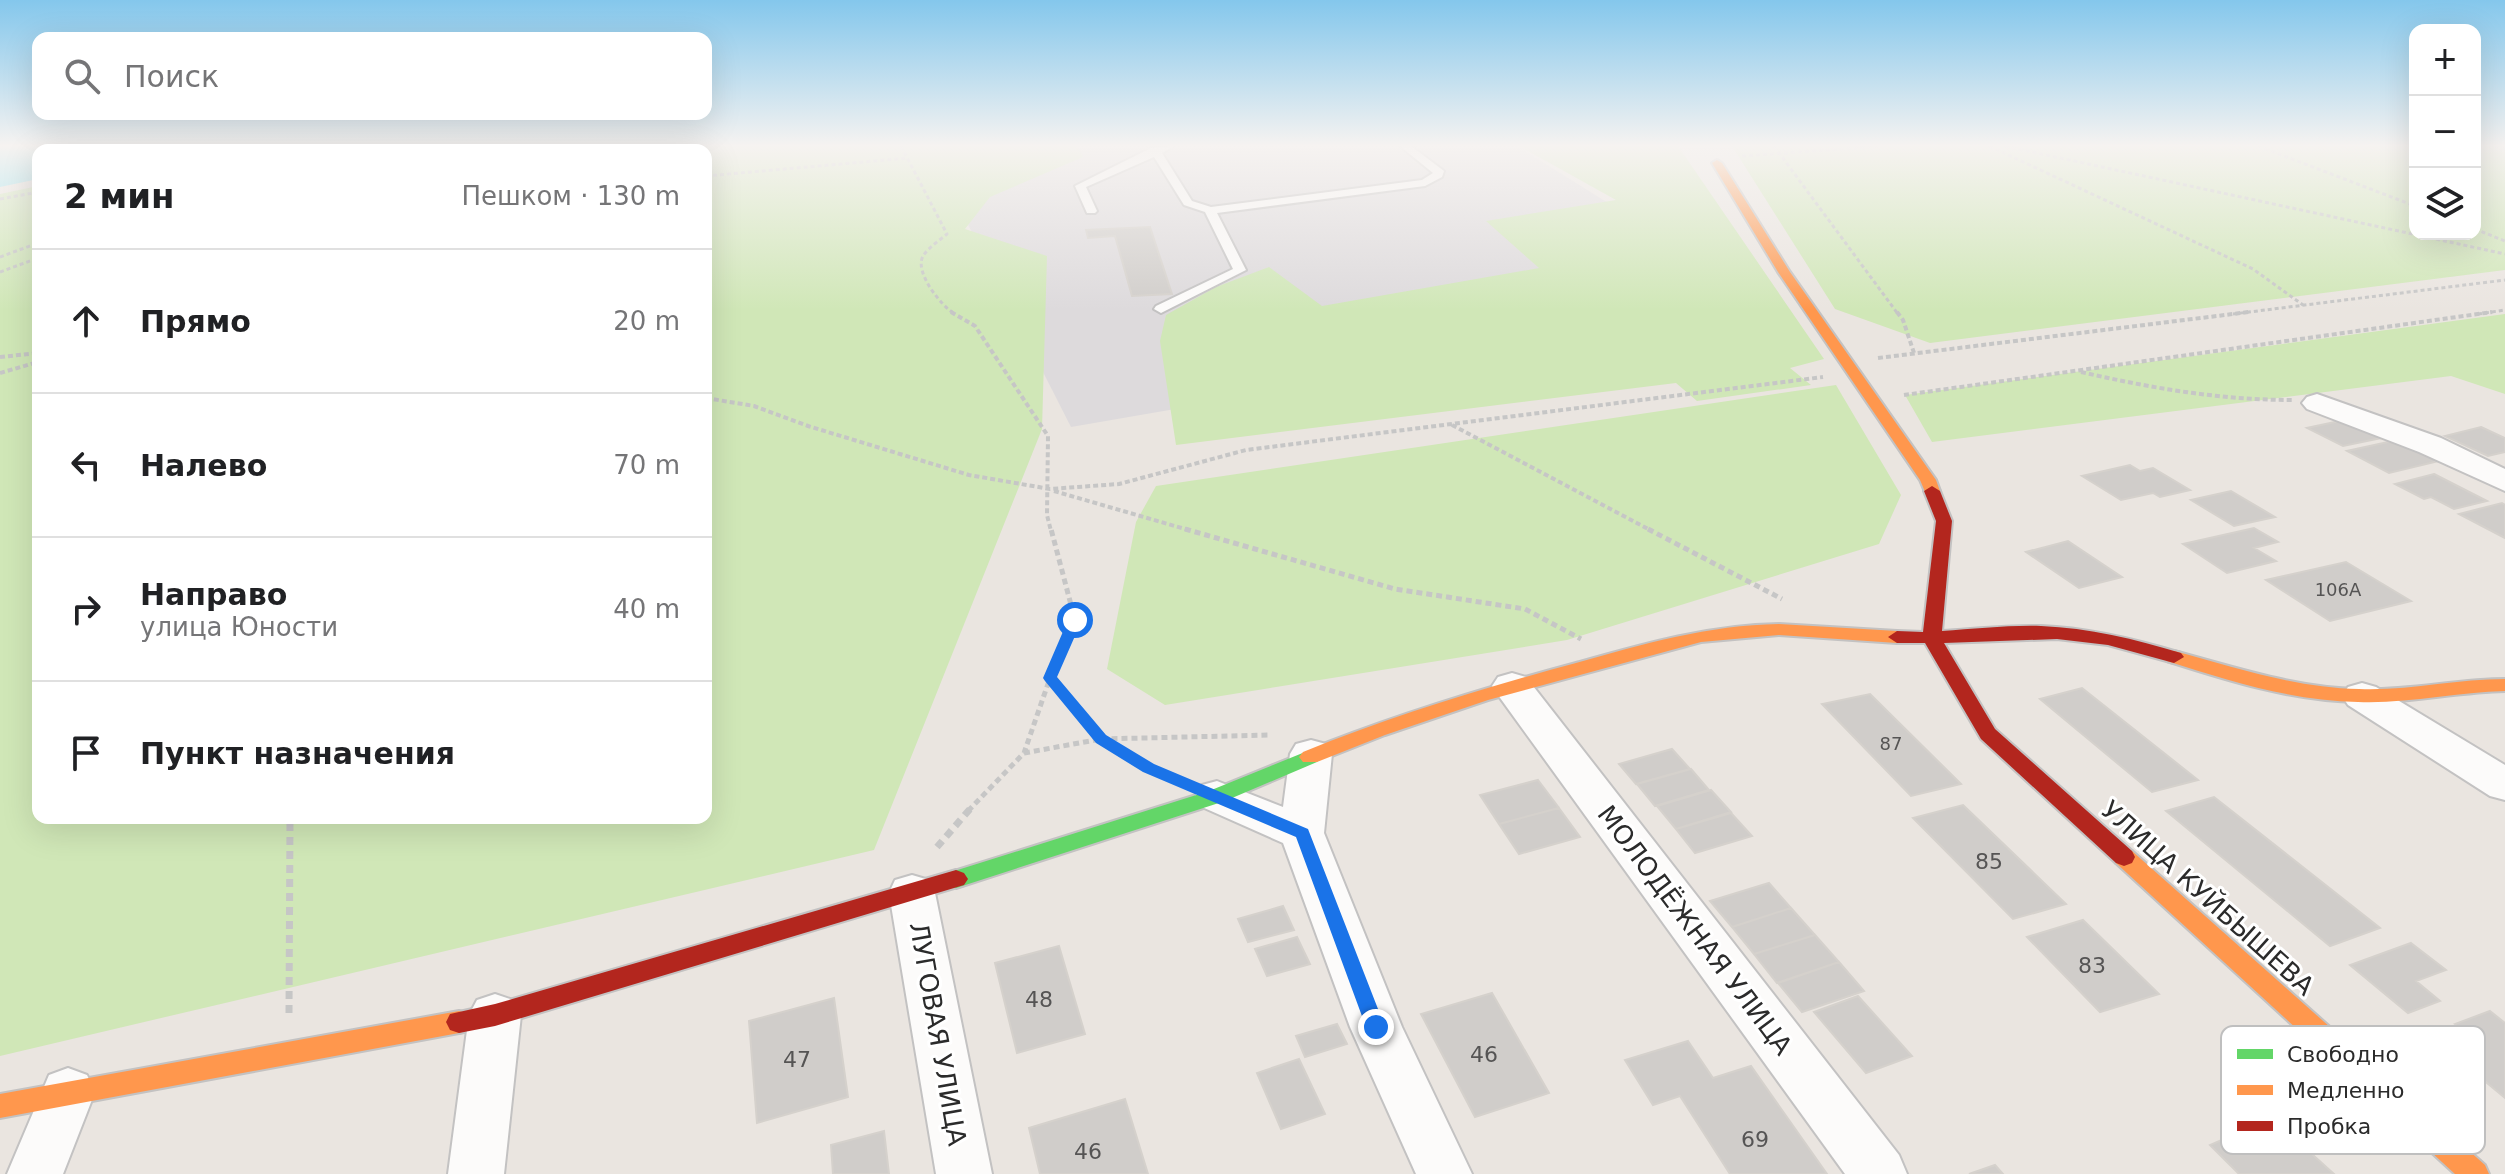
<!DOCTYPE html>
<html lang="ru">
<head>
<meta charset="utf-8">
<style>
  body { margin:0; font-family:"DejaVu Sans",sans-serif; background:#f6f6f6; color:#202124 }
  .controls { position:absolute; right:24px; top:24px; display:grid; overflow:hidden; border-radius:16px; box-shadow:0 8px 32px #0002 }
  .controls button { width:72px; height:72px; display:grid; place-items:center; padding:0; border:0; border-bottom:2px solid #e0e0e0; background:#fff; color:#202124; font:40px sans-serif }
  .stop { position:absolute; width:24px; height:24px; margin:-18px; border:6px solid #1a73e8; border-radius:50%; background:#fff }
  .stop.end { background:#1a73e8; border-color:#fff; box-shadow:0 2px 8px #0008 }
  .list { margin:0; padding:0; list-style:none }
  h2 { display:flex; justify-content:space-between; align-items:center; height:104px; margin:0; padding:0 32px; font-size:34px }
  h2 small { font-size:26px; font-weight:400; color:#757577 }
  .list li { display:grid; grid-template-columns:52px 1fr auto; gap:24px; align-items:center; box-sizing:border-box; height:144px; padding:0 32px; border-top:2px solid #e0e0e0 }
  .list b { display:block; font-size:30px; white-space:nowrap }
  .list p { margin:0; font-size:26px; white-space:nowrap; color:#757577 }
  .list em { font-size:26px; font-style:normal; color:#757577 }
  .icon { flex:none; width:44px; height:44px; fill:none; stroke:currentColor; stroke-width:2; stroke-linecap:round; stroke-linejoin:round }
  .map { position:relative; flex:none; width:2505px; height:1174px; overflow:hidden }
  .search { position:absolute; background:#fff; box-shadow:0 8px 32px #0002; left:32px; top:32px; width:680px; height:88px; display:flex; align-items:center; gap:20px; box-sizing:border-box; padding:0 28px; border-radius:16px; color:#757577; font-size:30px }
  .panel { position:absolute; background:#fff; box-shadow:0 8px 32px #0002; left:32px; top:144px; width:680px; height:680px; border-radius:16px }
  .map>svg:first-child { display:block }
  .industrial { fill:#dddadc }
  .green { fill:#d0e7b7 }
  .water { fill:#8ee3f1 }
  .building { fill:#d0cdca; stroke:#d5d1cc; stroke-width:2 }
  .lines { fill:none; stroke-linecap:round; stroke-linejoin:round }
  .lane-casing { stroke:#c3c2c2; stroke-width:4 }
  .street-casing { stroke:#c3c2c2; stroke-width:4 }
  .fast-casing { stroke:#c3c2c2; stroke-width:4 }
  .slow-casing { stroke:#c3c2c2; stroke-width:4 }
  .jam-casing { stroke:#c3c2c2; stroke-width:4 }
  .path-far3 { stroke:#c6c6c6; stroke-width:3; stroke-dasharray:4 3; stroke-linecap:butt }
  .path-far2 { stroke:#c6c6c6; stroke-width:4; stroke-dasharray:5 3; stroke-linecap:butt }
  .path-far1 { stroke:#c6c6c6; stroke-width:5; stroke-dasharray:6 4; stroke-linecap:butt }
  .path { stroke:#c6c6c6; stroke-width:7; stroke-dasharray:8 6; stroke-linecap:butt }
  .lane { fill:#fcfbfa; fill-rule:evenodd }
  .street { fill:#fcfbfa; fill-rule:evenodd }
  .fast { fill:#63d668; fill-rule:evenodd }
  .slow { fill:#ff974d; fill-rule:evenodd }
  .jam { fill:#b3261e; fill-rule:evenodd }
  .route { fill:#1a73e8 }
  .labels { text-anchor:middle; stroke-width:6; stroke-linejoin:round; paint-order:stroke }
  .number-label { font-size:18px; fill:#555454 }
  .near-number-label { font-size:22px; fill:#555454 }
  .near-street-label { font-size:26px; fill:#2b2b2b; stroke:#fff }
  .key { fill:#fff; stroke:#bfbfbf; stroke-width:2 }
  .key-label { font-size:22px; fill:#2b2b2b }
</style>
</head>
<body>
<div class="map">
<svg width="2505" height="1174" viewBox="0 0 2505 1174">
  <rect width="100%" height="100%" fill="#eae5e0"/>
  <path class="industrial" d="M928 146H1517L1773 306 1071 427Z"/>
  <path class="green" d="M238 146H1077L1083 157 990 197 965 229 1047 256 1042 429 874 850 0 1056V194L38 186V818H706V150H216Z
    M1519 146H1678L1824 359 1790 368 1811 385 1697 401 1676 383 1176 445 1160 341 1166 315 1216 287 1269 267 1322 306 1539 268 1486 221 1616 200Z
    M1732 146H2415V234H2475V146H2505V270L1930 343 1835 309Z
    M2505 314V394L2451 376 1932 442 1905 395Z
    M1836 385 1901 495 1879 544 1567 640 1165 705 1107 669 1136 522 1156 486Z"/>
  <path class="water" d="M0 146H178L161 150H38V179L0 187Z"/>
  <path class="building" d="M1150 227 1172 294 1132 296 1115 236 1088 238 1086 230Z
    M2344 420 2381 438 2343 446 2307 428Z
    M2481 427 2505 438V452L2488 456 2445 436Z
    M2397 440 2439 461 2389 473 2347 451Z
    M2130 465 2140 471 2153 468 2190 490 2160 497 2153 493 2121 500 2082 476Z
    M2434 474 2487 501 2454 509 2431 497 2424 499 2395 484Z
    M2231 491 2275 517 2234 526 2191 500Z
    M2502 503 2505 505V538L2459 514Z
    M2254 528 2278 542 2254 548 2276 561 2227 573 2183 544Z
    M2068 541 2122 577 2079 588 2026 552Z
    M2346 562 2411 601 2330 621 2266 580Z
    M2082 688 2198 780 2152 792 2040 699Z
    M1870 694 1961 784 1911 796 1822 704Z
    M1672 749 1690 769 1636 784 1619 764Z
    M1691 769 1709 790 1655 806 1637 784Z
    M1538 780 1559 808 1499 824 1480 795Z
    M1711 790 1731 812 1676 829 1657 806Z
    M2214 797 2380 928 2330 946 2166 811Z
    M1963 805 2066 904 2013 919 1913 818Z
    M1559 808 1580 837 1519 854 1499 824Z
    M1731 813 1752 836 1695 853 1676 829Z
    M1769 883 1791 908 1732 927 1710 901Z
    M1283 906 1294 930 1248 942 1238 919Z
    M1791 908 1815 935 1754 954 1732 927Z
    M2083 920 2159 994 2100 1012 2027 937Z
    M1815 935 1839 962 1777 983 1754 954Z
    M1297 937 1310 964 1267 976 1255 949Z
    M2411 943 2446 970 2416 981 2440 1001 2408 1013 2350 965Z
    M1059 946 1085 1034 1017 1053 995 963Z
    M1839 962 1864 991 1802 1012 1778 983Z
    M1492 993 1549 1093 1475 1117 1421 1014Z
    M1858 996 1912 1056 1866 1073 1814 1012Z
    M834 998 848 1097 757 1123 749 1021Z
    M2490 1011 2505 1023V1098L2451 1053 2479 1043 2455 1024Z
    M1337 1024 1347 1044 1305 1057 1296 1036Z
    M1688 1041 1713 1078 1751 1066 1827 1174H1730L1680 1096 1653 1105 1625 1060Z
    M1299 1059 1325 1114 1281 1129 1257 1073Z
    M1125 1099 1148 1174H1040L1029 1128Z
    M2272 1118 2334 1174H2239L2210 1145Z
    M884 1131 889 1174H833L831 1145Z
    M1995 1165 2003 1174H1969Z"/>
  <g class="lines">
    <defs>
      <path id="lane" d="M1174 146 1162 153 1192 201 1211 207 1422 180 1433 173 1400 146H1411L1444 171 1442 177 1425 186 1217 213 1246 270 1161 313 1154 309 1156 306 1233 269 1205 212 1184 205 1154 157 1086 187 1097 211 1095 213H1087L1075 186 1151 148Z"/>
      <path id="street" d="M2317 394 2441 438 2505 469V491L2419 452 2307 409 2302 403 2307 397Z
        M1512 673 1526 677 1899 1155 1907 1174H1845L1498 695 1492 686 1498 677Z
        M2362 683 2376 687 2505 765V800L2490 796 2348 705 2342 696 2348 687Z
        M1311 740 1326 744 1332 754 1324 833 1402 1027 1472 1174H1416L1350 1027 1283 843 1202 807 1195 796 1202 785 1217 781 1283 807 1290 754 1296 744Z
        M912 875 929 880 935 893 992 1174H936L889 893 895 880Z
        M495 994 513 1000 521 1015 504 1174H448L469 1015 477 1000Z
        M68 1068 87 1075 95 1092 63 1174H7L49 1075Z"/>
      <path id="fast" d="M1310 750 1317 752 1321 757 1317 762 1225 801 956 888 948 885 944 879 948 873 1209 791Z"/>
      <path id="slow" d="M1717 160 1722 163 1790 272 1936 480 1940 491 1938 494H1926L1920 480 1778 272 1712 163Z
        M1779 624 1897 631 1906 637 1897 643 1779 635 1701 642 1488 700 1385 735 1317 762H1303L1299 757 1303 752C1392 716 1483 688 1576 663 1643 644 1709 625 1779 624Z
        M2174 651C2235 667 2295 688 2359 689 2408 691 2456 679 2505 679V691C2456 692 2407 704 2358 702 2293 701 2229 681 2167 661L2164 657 2167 653Z
        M2124 848 2132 851 2485 1165 2489 1174H2455L2116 863 2113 857 2116 851Z
        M459 1011 468 1014 472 1022 468 1030 459 1033 0 1118V1094Z"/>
      <path id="jam" d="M1932 486 1940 491 1952 521 1942 631C1975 629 2008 625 2041 626 2089 628 2135 639 2181 653L2184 657 2174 663 2108 645 2057 639 1944 643 1995 729 2132 851 2135 857 2132 863 2124 866 2116 863 1981 739 1925 643H1897L1888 637 1897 631 1923 632 1936 521 1924 491Z
        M956 870 964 873 968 879 964 885 495 1026 459 1033 450 1030 446 1022 450 1014 495 1004Z"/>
    </defs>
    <use href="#lane" class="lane-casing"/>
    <use href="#street" class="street-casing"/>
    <use href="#fast" class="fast-casing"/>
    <use href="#slow" class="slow-casing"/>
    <use href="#jam" class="jam-casing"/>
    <path class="path-far3" d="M901 146 947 234C940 240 928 248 923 256 914 272 941 306 955 314
      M1774 146 1898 314
      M1989 146 2253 269 2303 305
      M2005 146 2505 254
      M2258 146 2415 206
      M2495 146 2505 149
      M267 150 281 146
      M304 150 305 146
      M441 150 444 146
      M1742 156 1880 146
      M706 176 907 158
      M0 199 38 192
      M2475 229 2505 241
      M0 257 38 243
      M0 272 38 258
      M2233 314 2505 280
      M2478 314 2505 310"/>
    <path class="path-far2" d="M951 312 975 326 1048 436 1047 515 1051 531
      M1897 312 1903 320 1914 353
      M0 357 38 353
      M1878 358 2249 312
      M2081 372C2151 388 2220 400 2292 400
      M0 373 38 362
      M1904 395 2492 312
      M706 398 754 406 808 426 969 475 1050 489 1119 484 1246 450 1823 377
      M1452 425 1652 531
      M1054 491 1192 531"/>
    <path class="path-far1" d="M1185 529 1395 589 1525 609 1581 639
      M1648 529 1782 599
      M1050 678 1101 739 1270 735
      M1024 753 1101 739 1148 768 1168 776
      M968 811 1024 753 1050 678 1075 620 1051 529"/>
    <path class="path" d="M937 847 970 809
      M289 1013 290 818"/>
    <use href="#lane" class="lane"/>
    <use href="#street" class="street"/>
    <use href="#fast" class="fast"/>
    <use href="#slow" class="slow"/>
    <use href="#jam" class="jam"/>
  </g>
  <linearGradient id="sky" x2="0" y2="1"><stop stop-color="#84c7ec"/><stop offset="0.47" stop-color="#f6f3f1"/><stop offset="1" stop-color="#f6f3f1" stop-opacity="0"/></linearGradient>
  <rect width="2505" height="310" fill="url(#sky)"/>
  <path class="route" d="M1075 616 1082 620 1057 677 1106 735 1154 764 1308 829 1385 1027 1382 1033H1369L1366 1027 1296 837 1143 772 1096 743 1045 681 1043 678 1068 620Z"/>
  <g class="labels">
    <g class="number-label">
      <text x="2338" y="596">106А</text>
      <text x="1891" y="750">87</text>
    </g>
    <g class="near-number-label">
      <text x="1989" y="869">85</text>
      <text x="2092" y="973">83</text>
      <text x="1039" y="1007">48</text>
      <text x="1484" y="1062">46</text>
      <text x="797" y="1067">47</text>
      <text x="1755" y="1147">69</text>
      <text x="1088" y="1159">46</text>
    </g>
    <g class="near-street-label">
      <text transform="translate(2208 898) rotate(42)" y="9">УЛИЦА КУЙБЫШЕВА</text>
      <text transform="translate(1695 930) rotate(53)" y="9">МОЛОДЁЖНАЯ УЛИЦА</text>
      <text transform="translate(938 1034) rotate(80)" y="9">ЛУГОВАЯ УЛИЦА</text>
    </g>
  </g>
  <rect x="2221" y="1026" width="264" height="128" rx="12" class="key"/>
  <rect x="2237" y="1049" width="36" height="10" fill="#63d668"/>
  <rect x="2237" y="1085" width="36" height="10" fill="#ff974d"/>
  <rect x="2237" y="1121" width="36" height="10" fill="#b3261e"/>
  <g class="key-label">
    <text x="2287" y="1062">Свободно</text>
    <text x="2287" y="1098">Медленно</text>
    <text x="2287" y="1134">Пробка</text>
  </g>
</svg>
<div class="controls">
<button>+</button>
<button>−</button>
<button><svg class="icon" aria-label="layers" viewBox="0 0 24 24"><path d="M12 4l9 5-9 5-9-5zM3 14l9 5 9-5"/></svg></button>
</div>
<div class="stop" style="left:1075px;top:620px"></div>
<div class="stop end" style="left:1376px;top:1027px"></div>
<div class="search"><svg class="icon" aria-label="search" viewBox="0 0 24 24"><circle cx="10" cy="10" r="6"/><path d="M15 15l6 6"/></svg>Поиск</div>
<section class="panel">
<h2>2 мин<small>Пешком · 130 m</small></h2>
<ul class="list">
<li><svg class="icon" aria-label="ahead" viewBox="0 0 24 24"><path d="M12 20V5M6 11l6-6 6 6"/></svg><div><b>Прямо</b></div><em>20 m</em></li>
<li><svg class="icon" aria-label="left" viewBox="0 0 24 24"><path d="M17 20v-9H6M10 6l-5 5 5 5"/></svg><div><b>Налево</b></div><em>70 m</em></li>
<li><svg class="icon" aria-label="right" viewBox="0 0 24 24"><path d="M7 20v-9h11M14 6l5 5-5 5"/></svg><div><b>Направо</b><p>улица Юности</p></div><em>40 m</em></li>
<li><svg class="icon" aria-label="arrive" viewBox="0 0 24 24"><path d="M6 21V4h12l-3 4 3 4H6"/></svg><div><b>Пункт назначения</b></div></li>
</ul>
</section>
</div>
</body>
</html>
